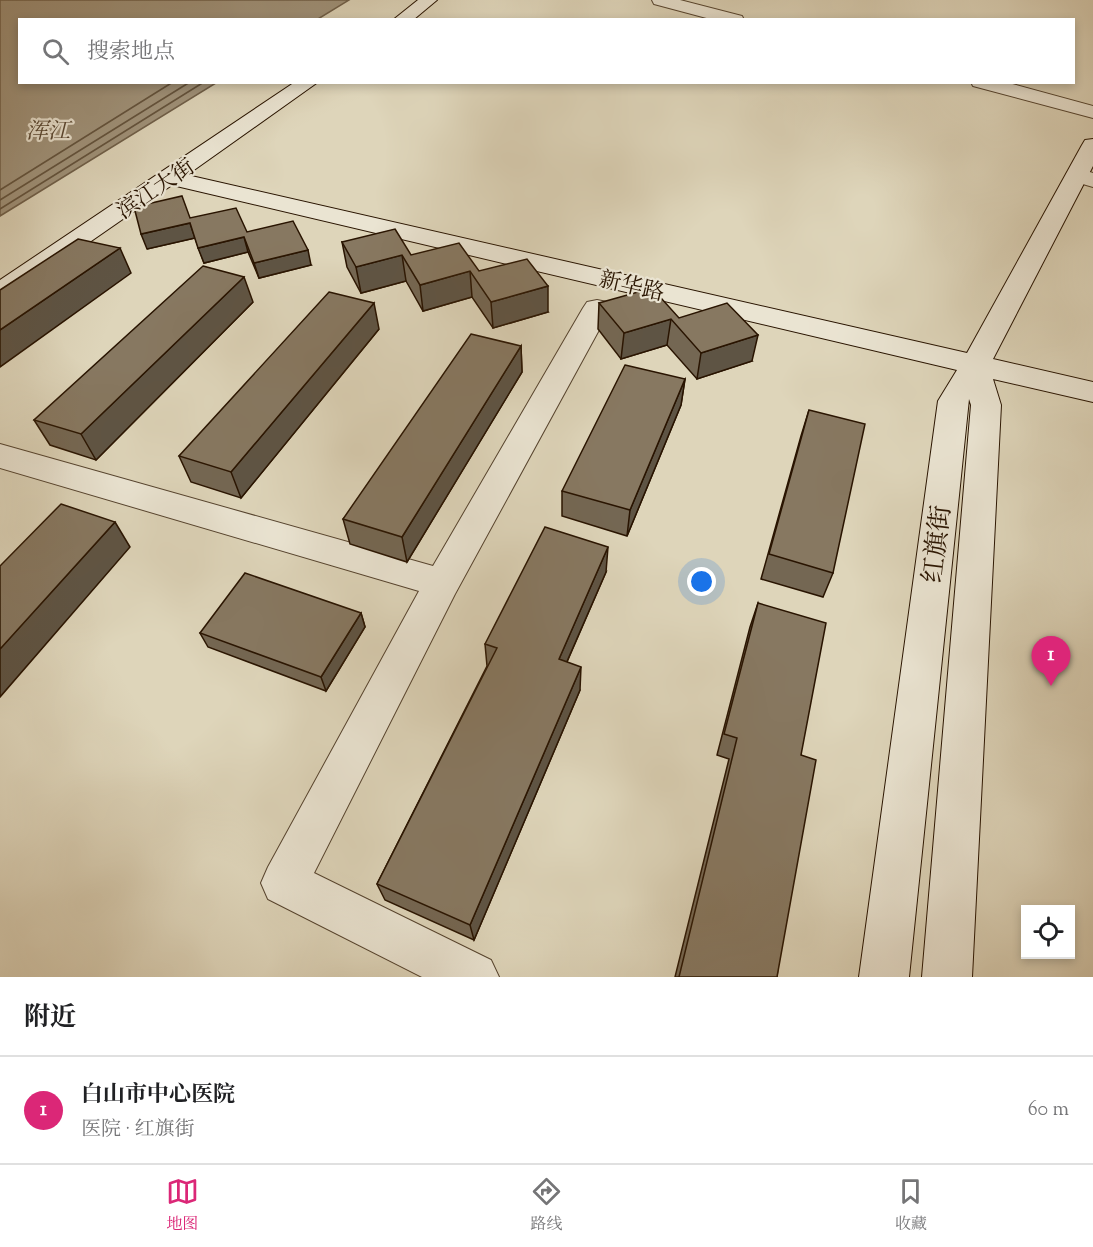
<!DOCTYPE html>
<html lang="zh">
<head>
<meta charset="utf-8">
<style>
  body { margin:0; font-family:"Sorts Mill Goudy","Noto Serif SC",serif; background:#f6f6f6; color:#202124 }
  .controls { position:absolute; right:18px; bottom:18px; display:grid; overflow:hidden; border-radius:0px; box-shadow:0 3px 9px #0003 }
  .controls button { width:54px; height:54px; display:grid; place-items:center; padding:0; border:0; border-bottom:2px solid #e0e0e0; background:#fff; color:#202124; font:30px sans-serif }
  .you { position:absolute; left:702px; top:582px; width:21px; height:21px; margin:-15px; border:4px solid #fff; border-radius:50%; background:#1a73e8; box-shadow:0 0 0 9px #1a73e833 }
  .badge { display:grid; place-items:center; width:39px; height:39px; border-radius:50%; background:#db2777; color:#fff; font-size:20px; font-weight:700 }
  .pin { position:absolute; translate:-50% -50px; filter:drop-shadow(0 2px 3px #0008) }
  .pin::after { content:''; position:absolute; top:32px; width:21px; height:18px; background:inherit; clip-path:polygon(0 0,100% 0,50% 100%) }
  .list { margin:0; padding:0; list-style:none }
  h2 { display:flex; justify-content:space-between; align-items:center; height:78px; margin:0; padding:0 24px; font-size:26px }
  h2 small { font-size:20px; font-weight:400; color:#757577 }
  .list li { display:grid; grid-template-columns:39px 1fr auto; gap:18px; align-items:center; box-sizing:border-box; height:108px; padding:0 24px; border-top:2px solid #e0e0e0 }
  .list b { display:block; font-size:22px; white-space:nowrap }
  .list p { margin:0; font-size:20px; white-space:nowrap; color:#757577 }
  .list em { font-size:20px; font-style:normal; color:#757577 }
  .icon { flex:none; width:33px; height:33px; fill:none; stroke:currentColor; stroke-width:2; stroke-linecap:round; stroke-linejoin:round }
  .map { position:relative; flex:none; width:1093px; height:977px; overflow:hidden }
  .search { position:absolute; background:#fff; box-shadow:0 3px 9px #0003; left:18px; right:18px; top:18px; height:66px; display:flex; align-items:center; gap:15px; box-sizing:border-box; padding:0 21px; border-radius:0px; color:#757577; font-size:22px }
  .sheet { height:186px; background:#fff }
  nav { display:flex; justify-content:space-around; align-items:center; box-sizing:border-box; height:84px; border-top:2px solid #e0e0e0; background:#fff; font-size:16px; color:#757577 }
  nav a { display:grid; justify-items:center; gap:3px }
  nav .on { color:#db2777 }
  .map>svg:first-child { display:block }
  .water { fill:#a0937b; stroke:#70604a; stroke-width:1.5 }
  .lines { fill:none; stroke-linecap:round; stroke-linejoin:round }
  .shore { stroke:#64543e; stroke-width:1.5 }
  .street-casing { stroke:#56442f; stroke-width:2 }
  .secondary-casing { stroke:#291401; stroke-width:2 }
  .street { fill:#eae4d2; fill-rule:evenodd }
  .secondary { fill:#eae4d2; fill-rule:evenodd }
  .wall { fill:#746753; stroke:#291401; stroke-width:1.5 }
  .shaded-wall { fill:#5e5444; stroke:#291401; stroke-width:1.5 }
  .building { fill:#877861; stroke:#291401; stroke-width:1.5 }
  .labels { text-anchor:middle; stroke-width:4.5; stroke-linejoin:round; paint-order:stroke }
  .far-water-label { font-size:22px; font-style:italic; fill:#594732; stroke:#eae4d2 }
  .far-street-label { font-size:22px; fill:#291401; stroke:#eae4d2 }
  .street-label { font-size:26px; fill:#291401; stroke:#eae4d2 }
</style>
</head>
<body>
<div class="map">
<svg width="1093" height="977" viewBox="0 0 1093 977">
  <rect width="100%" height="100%" fill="#ded5ba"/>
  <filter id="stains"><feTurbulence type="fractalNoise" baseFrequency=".00333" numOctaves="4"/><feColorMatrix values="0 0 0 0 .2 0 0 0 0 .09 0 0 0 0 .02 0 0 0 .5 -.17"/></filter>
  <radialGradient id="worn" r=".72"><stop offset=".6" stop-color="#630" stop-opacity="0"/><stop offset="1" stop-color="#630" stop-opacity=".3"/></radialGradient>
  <path class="water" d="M0 0H349L318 19 20 20V82L216 83 0 216Z"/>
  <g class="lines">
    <path class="shore" d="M0 190 173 82
      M0 200 190 82
      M0 209 204 82"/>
    <defs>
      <path id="street" d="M652 0H680L742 16 744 20H714L654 4Z
        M971 82H1005L1093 106V118L973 86Z
        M1077 168 1093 173V187L1069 180 1066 175 1069 170Z
        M597 300 607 302 611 308 455 594 314 873 491 960 499 977H422L268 899 261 883 268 867 419 591 0 468V444L433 566 583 308 587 302Z"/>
      <path id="secondary" d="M418 0H437L413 20H393Z
        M295 82H318L187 175 967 353 1082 145 1085 140 1093 139V166L993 359 1093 382V402L993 379 1001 405 972 977H922L971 405 969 399 909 977H859L938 401 957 370 172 185 9 298 0 300V280Z"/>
    </defs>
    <use href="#street" class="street-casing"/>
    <use href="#secondary" class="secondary-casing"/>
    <use href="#street" class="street"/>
    <use href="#secondary" class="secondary"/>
  </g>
  <path class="wall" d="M190 218 247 232 311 265 259 278 248 252 204 263 195 238 147 249Z
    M342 242 411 255 479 271 548 312 493 328 472 297 423 311 406 281 361 293 347 267Z
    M253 302 96 460 50 445 34 420Z
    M599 303 679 318 752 361 697 379 667 345 621 359 598 329Z
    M379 329 241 498 191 482 179 456Z
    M521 346 522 372 407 562 350 544 343 519Z
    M685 379 681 405 627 536 562 516V491Z
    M809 410 833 573 823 597 761 579 801 436Z
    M606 572 567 662 580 690 474 940 385 900 377 884 487 666 485 644Z
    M758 603 801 755 777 977H675L729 759 717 755 750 627Z
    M361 613 365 627 326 691 208 647 200 633Z"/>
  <path class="shaded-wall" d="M190 223 195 238 147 249 141 234Z
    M244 237 248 252 204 263 198 248Z
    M120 248 131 273 0 367V330Z
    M308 250 311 265 259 278 254 263Z
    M402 255 406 281 361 293 356 267Z
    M470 271 472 297 423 311 420 285Z
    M244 277 253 302 96 460 81 434Z
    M548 286V312L493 328 491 302Z
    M374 303 379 329 241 498 231 472Z
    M671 319 667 345 621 359 624 333Z
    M758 335 752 361 697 379 701 353Z
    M521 346 522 372 407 562 402 537Z
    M685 379 681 405 627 536 630 510Z
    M115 522 130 547 0 697V649Z
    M608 547 606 572 558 682 559 659Z
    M361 613 365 627 326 691 321 677Z
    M581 667 580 690 474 940 470 925Z"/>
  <path class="building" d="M182 196 190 218 236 208 247 232 293 221 308 250 254 263 244 237 198 248 190 223 141 234 134 207Z
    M395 229 411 255 459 243 479 271 527 259 548 286 491 302 470 271 420 285 402 255 356 267 342 242Z
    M78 239 120 248 0 330V290Z
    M203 266 244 277 81 434 34 420Z
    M652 288 679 318 727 303 758 335 701 353 671 319 624 333 599 303Z
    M329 292 374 303 231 472 179 456Z
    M471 334 521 346 402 537 343 519Z
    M625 365 685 379 630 510 562 491Z
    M809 410 865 424 833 573 769 554Z
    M61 504 115 522 0 649V566Z
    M545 527 608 547 559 659 581 667 470 925 377 884 497 648 485 644Z
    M245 573 361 613 321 677 200 633Z
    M758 603 826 623 801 755 816 760 777 977H679L737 738 724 734Z"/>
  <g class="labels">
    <g class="far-water-label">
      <text x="48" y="138">浑江</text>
    </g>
    <g class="far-street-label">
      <text transform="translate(155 188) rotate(-34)" y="8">滨江大街</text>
      <text transform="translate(632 285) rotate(13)" y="8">新华路</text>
    </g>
    <g class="street-label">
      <text transform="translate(936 544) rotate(-83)" y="9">红旗街</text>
    </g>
  </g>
  <rect width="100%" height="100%" filter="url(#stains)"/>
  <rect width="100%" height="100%" fill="url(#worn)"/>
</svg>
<div class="controls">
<button><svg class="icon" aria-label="locate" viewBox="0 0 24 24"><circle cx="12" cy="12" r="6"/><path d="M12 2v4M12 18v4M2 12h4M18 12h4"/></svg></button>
</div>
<div class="you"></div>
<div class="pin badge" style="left:1051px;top:686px">1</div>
<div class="search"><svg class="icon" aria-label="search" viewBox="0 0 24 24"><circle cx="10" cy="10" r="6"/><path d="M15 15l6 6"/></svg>搜索地点</div>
</div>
<section class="sheet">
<h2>附近<small></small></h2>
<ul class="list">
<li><span class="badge">1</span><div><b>白山市中心医院</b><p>医院 · 红旗街</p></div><em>60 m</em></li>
</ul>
</section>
<nav>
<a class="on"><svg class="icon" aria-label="map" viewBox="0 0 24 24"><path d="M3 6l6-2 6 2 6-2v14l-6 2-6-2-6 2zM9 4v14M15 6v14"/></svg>地图</a>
<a><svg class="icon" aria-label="directions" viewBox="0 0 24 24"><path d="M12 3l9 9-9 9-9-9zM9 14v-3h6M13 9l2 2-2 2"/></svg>路线</a>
<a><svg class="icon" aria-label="saved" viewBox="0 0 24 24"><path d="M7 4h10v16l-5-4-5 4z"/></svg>收藏</a>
</nav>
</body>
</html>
